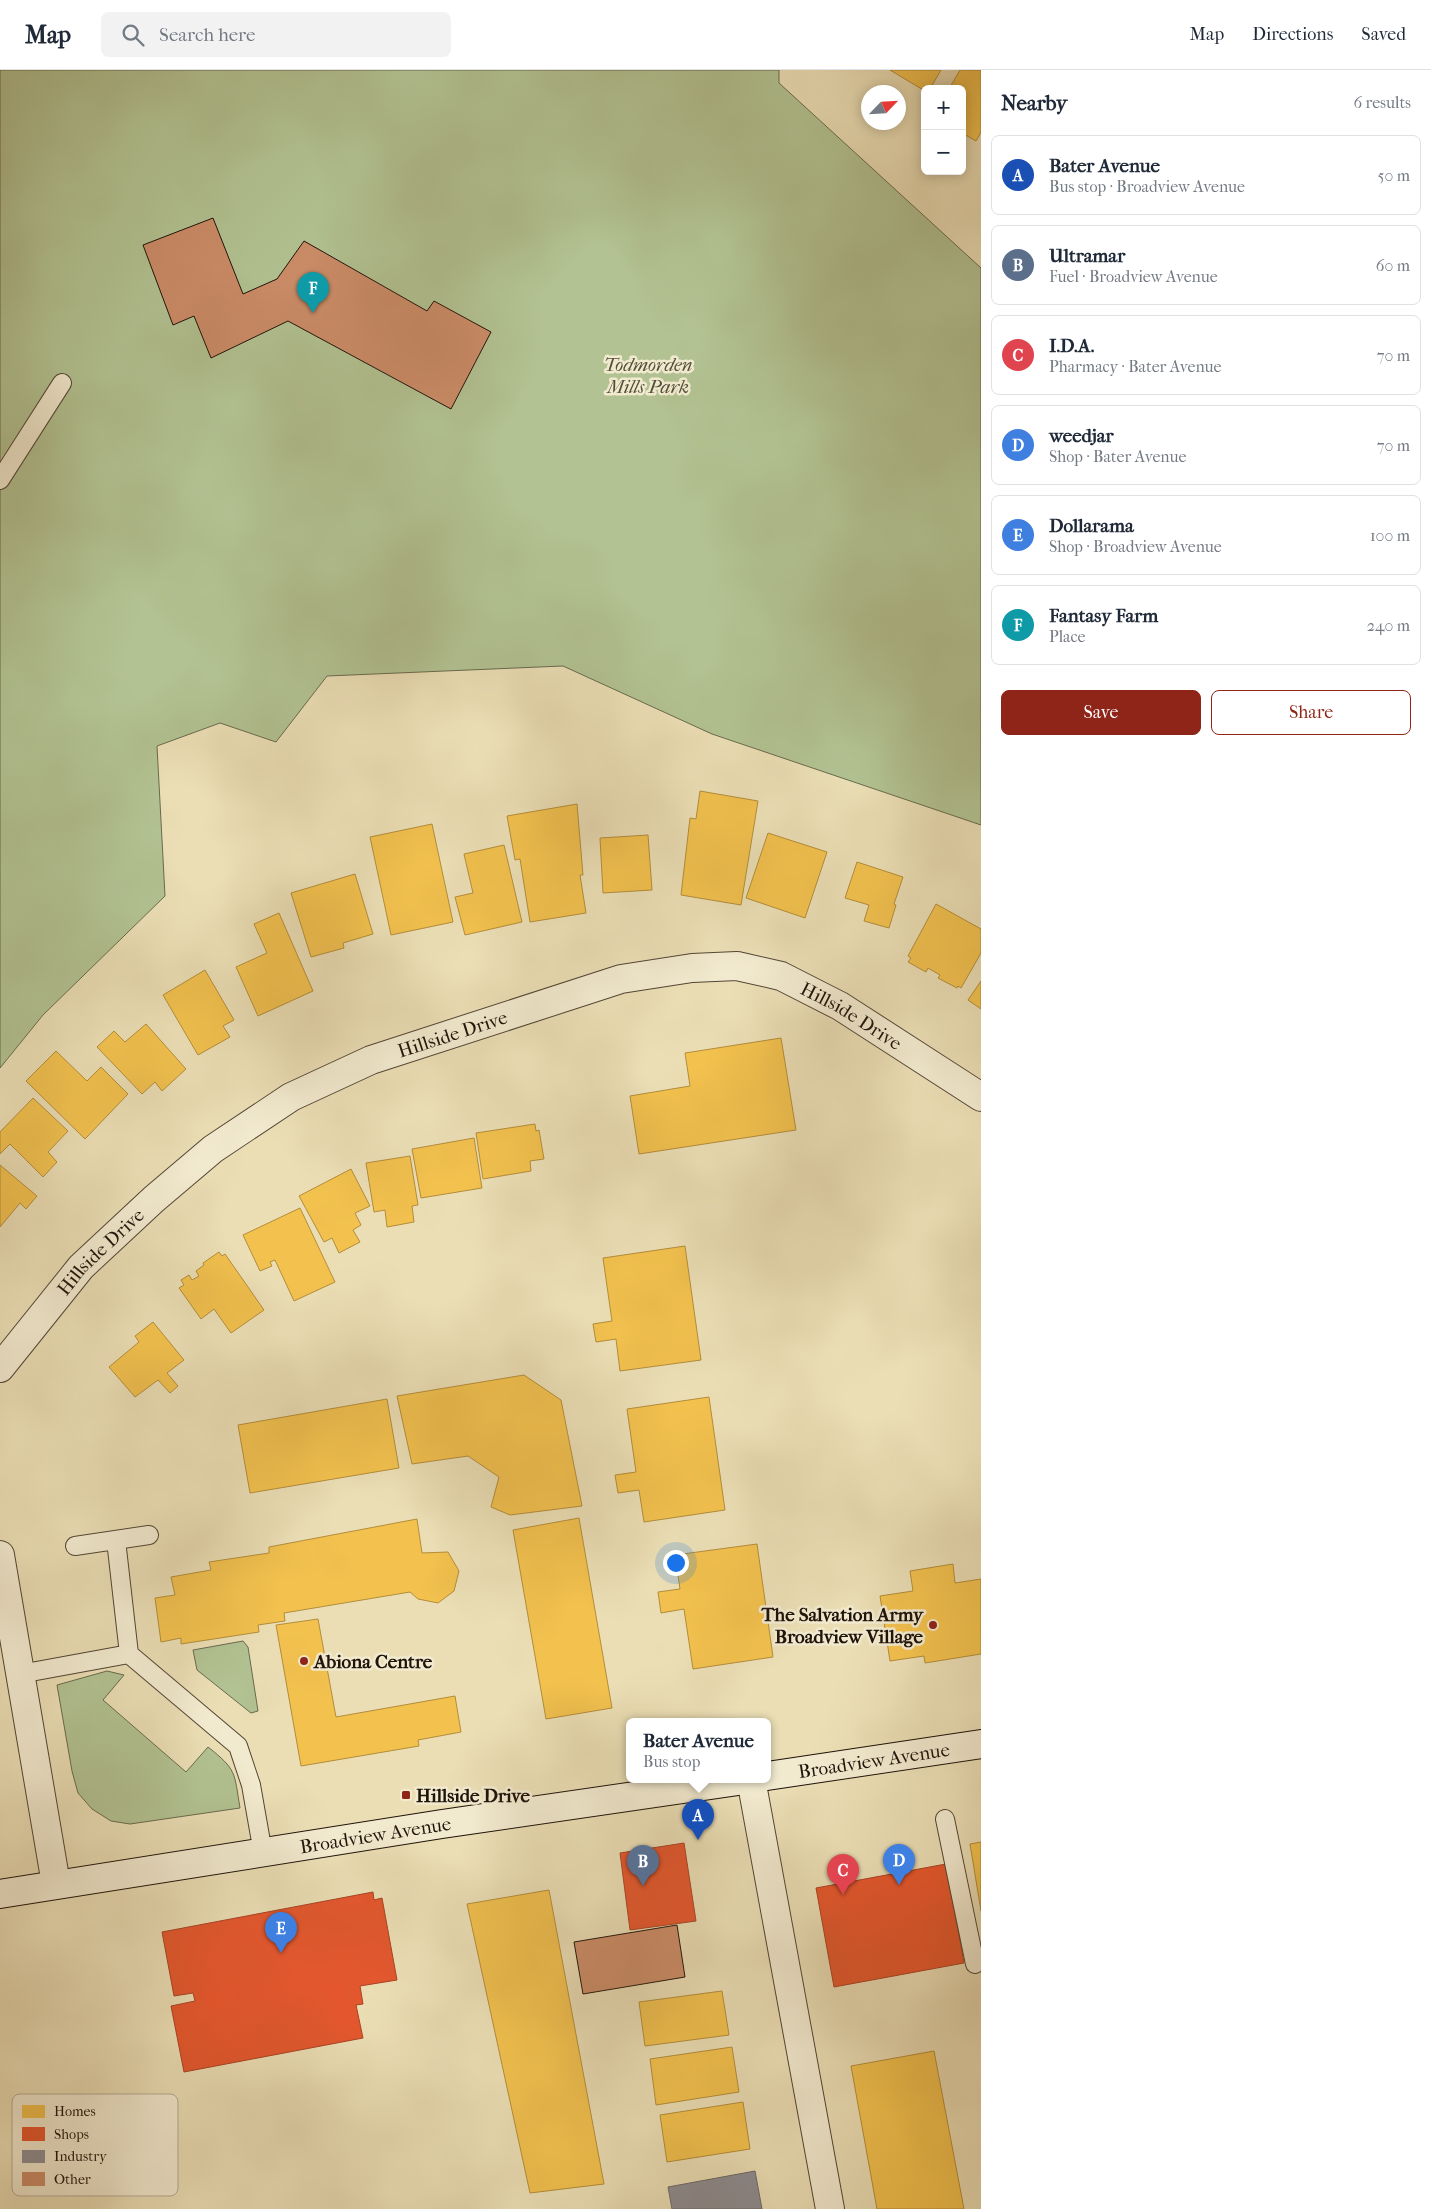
<!DOCTYPE html>
<html lang="en">
<head>
<meta charset="utf-8">
<style>
  body { margin:0; font-family:"IM FELL French Canon",serif; background:#f2f2f3; color:#1f2937 }
  .controls { position:absolute; right:15px; top:15px; display:grid; overflow:hidden; border-radius:8px; box-shadow:0 2px 12px #0003 }
  .controls button { width:45px; height:45px; display:grid; place-items:center; padding:0; border:0; border-bottom:1px solid #e0e1e3; background:#fff; color:#1f2937; font:25px sans-serif }
  .compass { position:absolute; left:861px; top:15px; width:45px; height:45px; border-radius:50%; background:#fff; box-shadow:0 2px 12px #0003; rotate:65deg }
  .you { position:absolute; left:675px; top:1492px; width:18px; height:18px; margin:-12px; border:4px solid #fff; border-radius:50%; background:#1a73e8; box-shadow:0 0 0 8px #1a73e833 }
  .badge { display:grid; place-items:center; width:32px; height:32px; border-radius:50%; background:#8f2418; color:#fff; font-size:16px; font-weight:700 }
  .pin { position:absolute; translate:-50% -41px; filter:drop-shadow(0 1px 2px #0008) }
  .pin::after { content:''; position:absolute; top:26px; width:18px; height:15px; background:inherit; clip-path:polygon(0 0,100% 0,50% 100%) }
  .popup { position:absolute; left:626px; top:1648px; width:145px; height:65px; box-sizing:border-box; display:grid; place-content:center; border-radius:8px; background:#fff; filter:drop-shadow(0 1px 4px #0005); font-size:16px; white-space:nowrap; color:#747a83 }
  .popup b { font-size:19px; color:#1f2937 }
  .popup::after { content:''; position:absolute; left:50%; top:100%; margin-left:-10px; border:10px solid transparent; border-top-color:#fff }
  .list { margin:0; padding:0; list-style:none }
  h2 { display:flex; justify-content:space-between; align-items:center; height:65px; margin:0; padding:0 20px; font-size:21px }
  h2 small { font-size:16px; font-weight:400; color:#747a83 }
  .list li { display:grid; grid-template-columns:32px 1fr auto; gap:15px; align-items:center; box-sizing:border-box; height:80px; margin:0 10px 10px; padding:0 10px; border:1px solid #e0e1e3; border-radius:8px }
  .list b { display:block; font-size:19px; white-space:nowrap }
  .list p { margin:0; font-size:16px; white-space:nowrap; color:#747a83 }
  .list em { font-size:16px; font-style:normal; color:#747a83 }
  .actions { display:flex; gap:10px; padding:15px 20px }
  .actions a { flex:1; padding:11px 0; border:1px solid #8f2418; border-radius:8px; text-align:center; font-size:18px; color:#8f2418 }
  .actions .main { background:#8f2418; color:#fff }
  .icon { flex:none; width:28px; height:28px; fill:none; stroke:currentColor; stroke-width:2; stroke-linecap:round; stroke-linejoin:round }
  .map { position:relative; flex:none; width:981px; height:2139px; overflow:hidden }
  header { display:flex; align-items:center; gap:30px; box-sizing:border-box; height:70px; padding:0 25px; background:#fff; border-bottom:1px solid #e0e1e3 }
  header strong { font-size:24px }
  nav { display:flex; gap:28px; margin-inline-start:auto; font-size:18px }
  .search { width:350px; height:45px; background:#f2f2f3; display:flex; align-items:center; gap:12px; box-sizing:border-box; padding:0 18px; border-radius:8px; color:#747a83; font-size:19px }
  main { display:flex }
  aside { flex:1; background:#fff }
  .map>svg:first-child { display:block }
  .green { fill:#b2c292; stroke:#686a4e }
  .homes { fill:#f2c14e; stroke:#b38d3a }
  .shops { fill:#e4572e; stroke:#a94323 }
  .industry { fill:#8d8d92; stroke:#6c6869 }
  .building { fill:#cb8c68; stroke:#1f130a }
  .lines { fill:none; stroke-linecap:round; stroke-linejoin:round }
  .lane-casing { stroke:#524635; stroke-width:20 }
  .street-casing { stroke:#524635; stroke-width:30 }
  .secondary-casing { stroke:#1f130a; stroke-width:30 }
  .lane { stroke:#f2eacf; stroke-width:18 }
  .street { stroke:#f2eacf; stroke-width:28 }
  .secondary { stroke:#f2eacf; stroke-width:28 }
  .poi-dot { fill:#8f2418; stroke:#f2eacf; stroke-width:2 }
  .labels { text-anchor:middle; stroke-width:5; stroke-linejoin:round; paint-order:stroke }
  .park-label { font-size:19px; font-style:italic; fill:#52503a; stroke:#f2eacf }
  .street-label { font-size:19px; fill:#1f130a; stroke:#f2eacf }
  .poi-label { font-size:19px; font-weight:bold; fill:#1f130a; stroke:#f2eacf; text-anchor:start }
  .key { fill:#f2eacf; stroke:#b3aa94; stroke-width:1 }
  .key-label { font-size:14px; fill:#1f130a }
</style>
</head>
<body>
<header>
<strong>Map</strong>
<div class="search"><svg class="icon" aria-label="search" viewBox="0 0 24 24"><circle cx="10" cy="10" r="6"/><path d="M15 15l6 6"/></svg>Search here</div>
<nav><a>Map</a><a>Directions</a><a>Saved</a></nav>
</header>
<main>
<div class="map">
<svg width="981" height="2139" viewBox="0 0 981 2139">
  <rect width="100%" height="100%" fill="#ebdeb5"/>
  <filter id="stains"><feTurbulence type="fractalNoise" baseFrequency=".004" numOctaves="4"/><feColorMatrix values="0 0 0 0 .2 0 0 0 0 .09 0 0 0 0 .02 0 0 0 .5 -.17"/></filter>
  <radialGradient id="worn" r=".72"><stop offset=".6" stop-color="#630" stop-opacity="0"/><stop offset="1" stop-color="#630" stop-opacity=".3"/></radialGradient>
  <path class="green" d="M0 0H779V13L981 198V755L712 664 563 596 327 606 276 672 220 653 157 676 165 826 43 945 0 998Z
    M243 1571 248 1577 258 1641 251 1643 197 1600 193 1580Z
    M107 1601 124 1605 103 1630 186 1702 208 1677C237 1700 234 1702 240 1738L130 1754 111 1751 92 1739 78 1723 72 1701 57 1615Z"/>
  <path class="homes" d="M890 0H941L930 19H925V21Z
    M960 0H981V62L976 71 962 63V19H949Z
    M700 721 758 731 741 835 681 825 690 748 696 749Z
    M577 734 583 805H580L586 843 530 852 520 789 515 790 507 746Z
    M432 754 453 852 391 865 370 767Z
    M768 763 827 782 805 848 746 828Z
    M648 765 652 820 603 823 600 768Z
    M504 775 522 852 465 865 455 827 473 823 464 784Z
    M857 792 903 807 894 834 896 835 889 858 864 851 869 835 845 828Z
    M355 804 373 864 343 873 344 878 311 887 291 823Z
    M936 834 981 859V883L961 918 958 916 957 918 938 908 940 905 928 898 926 902 908 892 911 888 908 886Z
    M279 843 313 921 258 946 236 897 267 883 254 854Z
    M205 900 234 950 223 956 230 967 198 985 163 925Z
    M981 911V939L968 930Z
    M146 954 186 999 162 1021 155 1012 142 1024 97 977 114 961 125 972Z
    M781 968 796 1060 639 1084 630 1026 690 1016 685 983Z
    M56 981 87 1011 101 997 128 1024 85 1069 26 1011Z
    M33 1028 68 1061 48 1082 57 1092 43 1107 10 1074 0 1084V1062Z
    M535 1054 536 1061 539 1060 544 1089 530 1091 531 1101 483 1109 476 1063Z
    M474 1068 482 1118 421 1128 412 1079Z
    M410 1086 418 1135 412 1136 414 1152 387 1157 385 1140 374 1142 366 1093Z
    M0 1095 37 1126 26 1139 20 1133 0 1157Z
    M351 1099 370 1136 355 1143 361 1155 353 1160 360 1172 339 1183 332 1168 324 1172 299 1126Z
    M300 1138 335 1212 294 1231 275 1190 270 1192 272 1196 260 1201 243 1165Z
    M685 1176 701 1290 620 1301 616 1269 596 1272 593 1254 612 1251 603 1188Z
    M219 1182 222 1186 225 1184 264 1240 231 1263 214 1239 201 1249 179 1218 184 1215 181 1210 189 1205 192 1210 199 1206 196 1201 204 1195 203 1193Z
    M153 1252 184 1290 167 1303 178 1316 170 1323 158 1310 135 1327 109 1297 139 1272 135 1266Z
    M524 1305 561 1330 582 1436 510 1445 491 1437 499 1407 468 1386 412 1394 397 1326Z
    M709 1327 725 1440 644 1452 639 1420 618 1423 615 1405 636 1402 627 1339Z
    M387 1329 399 1398 250 1423 238 1355Z
    M579 1448 612 1638 546 1649 513 1460Z
    M417 1449 422 1483 448 1482 459 1501 454 1521 438 1533 418 1529 410 1522 284 1543 285 1551 258 1555 259 1562 181 1574V1568L161 1572 155 1528 175 1525 171 1507 211 1500 209 1492 269 1483V1477Z
    M757 1474 773 1587 693 1599 684 1539 661 1543 658 1522 680 1519 675 1485Z
    M953 1494 955 1513 981 1509V1584L925 1593 924 1586 890 1591 880 1526 913 1521 910 1501Z
    M318 1549 336 1647 455 1626 461 1662 418 1670 419 1676 301 1696 276 1555Z
    M981 1772V1841L970 1774Z
    M549 1820 604 2114 530 2123 467 1834Z
    M722 1921 729 1965 645 1976 639 1932Z
    M732 1977 739 2022 656 2035 650 1989Z
    M934 1981 964 2139H877L851 1996Z
    M743 2032 750 2079 667 2092 660 2045Z"/>
  <path class="shops" d="M684 1773 696 1851 630 1860 620 1783Z
    M946 1794 964 1893 834 1917 816 1818Z
    M373 1822 374 1830 382 1828 397 1910 360 1916 363 1934 356 1935 363 1968 184 2002 171 1936 195 1931 193 1923 174 1926 162 1862Z"/>
  <path class="industry" d="M755 2101 762 2139H672L668 2117Z"/>
  <path class="building" d="M213 148 243 224 277 209 304 171 427 241 434 231 491 262 451 339 288 251 211 288 194 246 173 255 143 175Z
    M677 1855 685 1907 583 1924 574 1872Z"/>
  <g class="lines">
    <defs>
      <path id="lane" d="M0 410 62 313
        M116 1470 129 1584 238 1676 251 1715 263 1783
        M75 1476 149 1465
        M20 1604 129 1584
        M945 1749 975 1894"/>
      <g id="street">
        <path id="s1" d="M0 1298 81 1197 154 1129 213 1079 291 1027 371 990 621 909 692 898 737 896 781 906 840 936 981 1027"/>
        <path d="M0 1485 56 1814"/>
        <path d="M751 1709 830 2139"/>
      </g>
      <g id="secondary">
        <path id="s2" d="M767 1706 981 1674"/>
        <path id="s3" d="M0 1824 442 1754 752 1709"/>
      </g>
    </defs>
    <use href="#lane" class="lane-casing"/>
    <use href="#street" class="street-casing"/>
    <use href="#secondary" class="secondary-casing"/>
    <use href="#lane" class="lane"/>
    <use href="#street" class="street"/>
    <use href="#secondary" class="secondary"/>
  </g>
  <g class="poi-dot">
    <circle cx="933" cy="1555" r="5"/>
    <circle cx="304" cy="1591" r="5"/>
    <rect x="401" y="1720" width="10" height="10" rx="2.5"/>
  </g>
  <g class="labels">
    <g class="park-label">
      <text x="648" y="301">Todmorden<tspan x="648" dy="22">Mills Park</tspan></text>
    </g>
    <g class="street-label">
      <text dy="7" stroke="none"><textPath href="#s1" startOffset="994">Hillside Drive</textPath></text>
      <text dy="7" stroke="none"><textPath href="#s1" startOffset="574">Hillside Drive</textPath></text>
      <text dy="7" stroke="none"><textPath href="#s1" startOffset="154">Hillside Drive</textPath></text>
      <text dy="7" stroke="none"><textPath href="#s2" startOffset="108">Broadview Avenue</textPath></text>
      <text dy="7" stroke="none"><textPath href="#s3" startOffset="380">Broadview Avenue</textPath></text>
    </g>
    <g class="poi-label">
      <text x="923" y="1551" text-anchor="end">The Salvation Army<tspan x="923" dy="22">Broadview Village</tspan></text>
      <text x="314" y="1598">Abiona Centre</text>
      <text x="416" y="1732">Hillside Drive</text>
    </g>
  </g>
  <rect x="12" y="2024" width="166" height="102" rx="8" class="key"/>
  <rect x="22" y="2035" width="23" height="13" fill="#f2c14e"/>
  <rect x="22" y="2057" width="23" height="14" fill="#e4572e"/>
  <rect x="22" y="2080" width="23" height="13" fill="#8d8d92"/>
  <rect x="22" y="2102" width="23" height="14" fill="#cb8c68"/>
  <g class="key-label">
    <text x="54" y="2046">Homes</text>
    <text x="54" y="2069">Shops</text>
    <text x="54" y="2091">Industry</text>
    <text x="54" y="2114">Other</text>
  </g>
  <rect width="100%" height="100%" filter="url(#stains)"/>
  <rect width="100%" height="100%" fill="url(#worn)"/>
</svg>
<div class="controls">
<button>+</button>
<button>−</button>
</div>
<svg class="compass" viewBox="-18 -18 36 36"><path d="M0-13l5 13h-10z" fill="#e53935"/><path d="M0 13l5-13h-10z" fill="#747a83"/></svg>
<div class="you"></div>
<div class="pin badge" style="left:698px;top:1770px;background:#1a4fb4">A</div>
<div class="popup"><b>Bater Avenue</b>Bus stop</div>
<div class="pin badge" style="left:643px;top:1816px;background:#5c6f8a">B</div>
<div class="pin badge" style="left:843px;top:1825px;background:#e0444e">C</div>
<div class="pin badge" style="left:899px;top:1815px;background:#3f7fe0">D</div>
<div class="pin badge" style="left:281px;top:1883px;background:#3f7fe0">E</div>
<div class="pin badge" style="left:313px;top:243px;background:#0f9aa8">F</div>
</div>
<aside>
<h2>Nearby<small>6 results</small></h2>
<ul class="list">
<li><span class="badge" style="background:#1a4fb4">A</span><div><b>Bater Avenue</b><p>Bus stop · Broadview Avenue</p></div><em>50 m</em></li>
<li><span class="badge" style="background:#5c6f8a">B</span><div><b>Ultramar</b><p>Fuel · Broadview Avenue</p></div><em>60 m</em></li>
<li><span class="badge" style="background:#e0444e">C</span><div><b>I.D.A.</b><p>Pharmacy · Bater Avenue</p></div><em>70 m</em></li>
<li><span class="badge" style="background:#3f7fe0">D</span><div><b>weedjar</b><p>Shop · Bater Avenue</p></div><em>70 m</em></li>
<li><span class="badge" style="background:#3f7fe0">E</span><div><b>Dollarama</b><p>Shop · Broadview Avenue</p></div><em>100 m</em></li>
<li><span class="badge" style="background:#0f9aa8">F</span><div><b>Fantasy Farm</b><p>Place</p></div><em>240 m</em></li>
</ul>
<div class="actions"><a class="main">Save</a><a>Share</a></div>
</aside>
</main>
</body>
</html>
